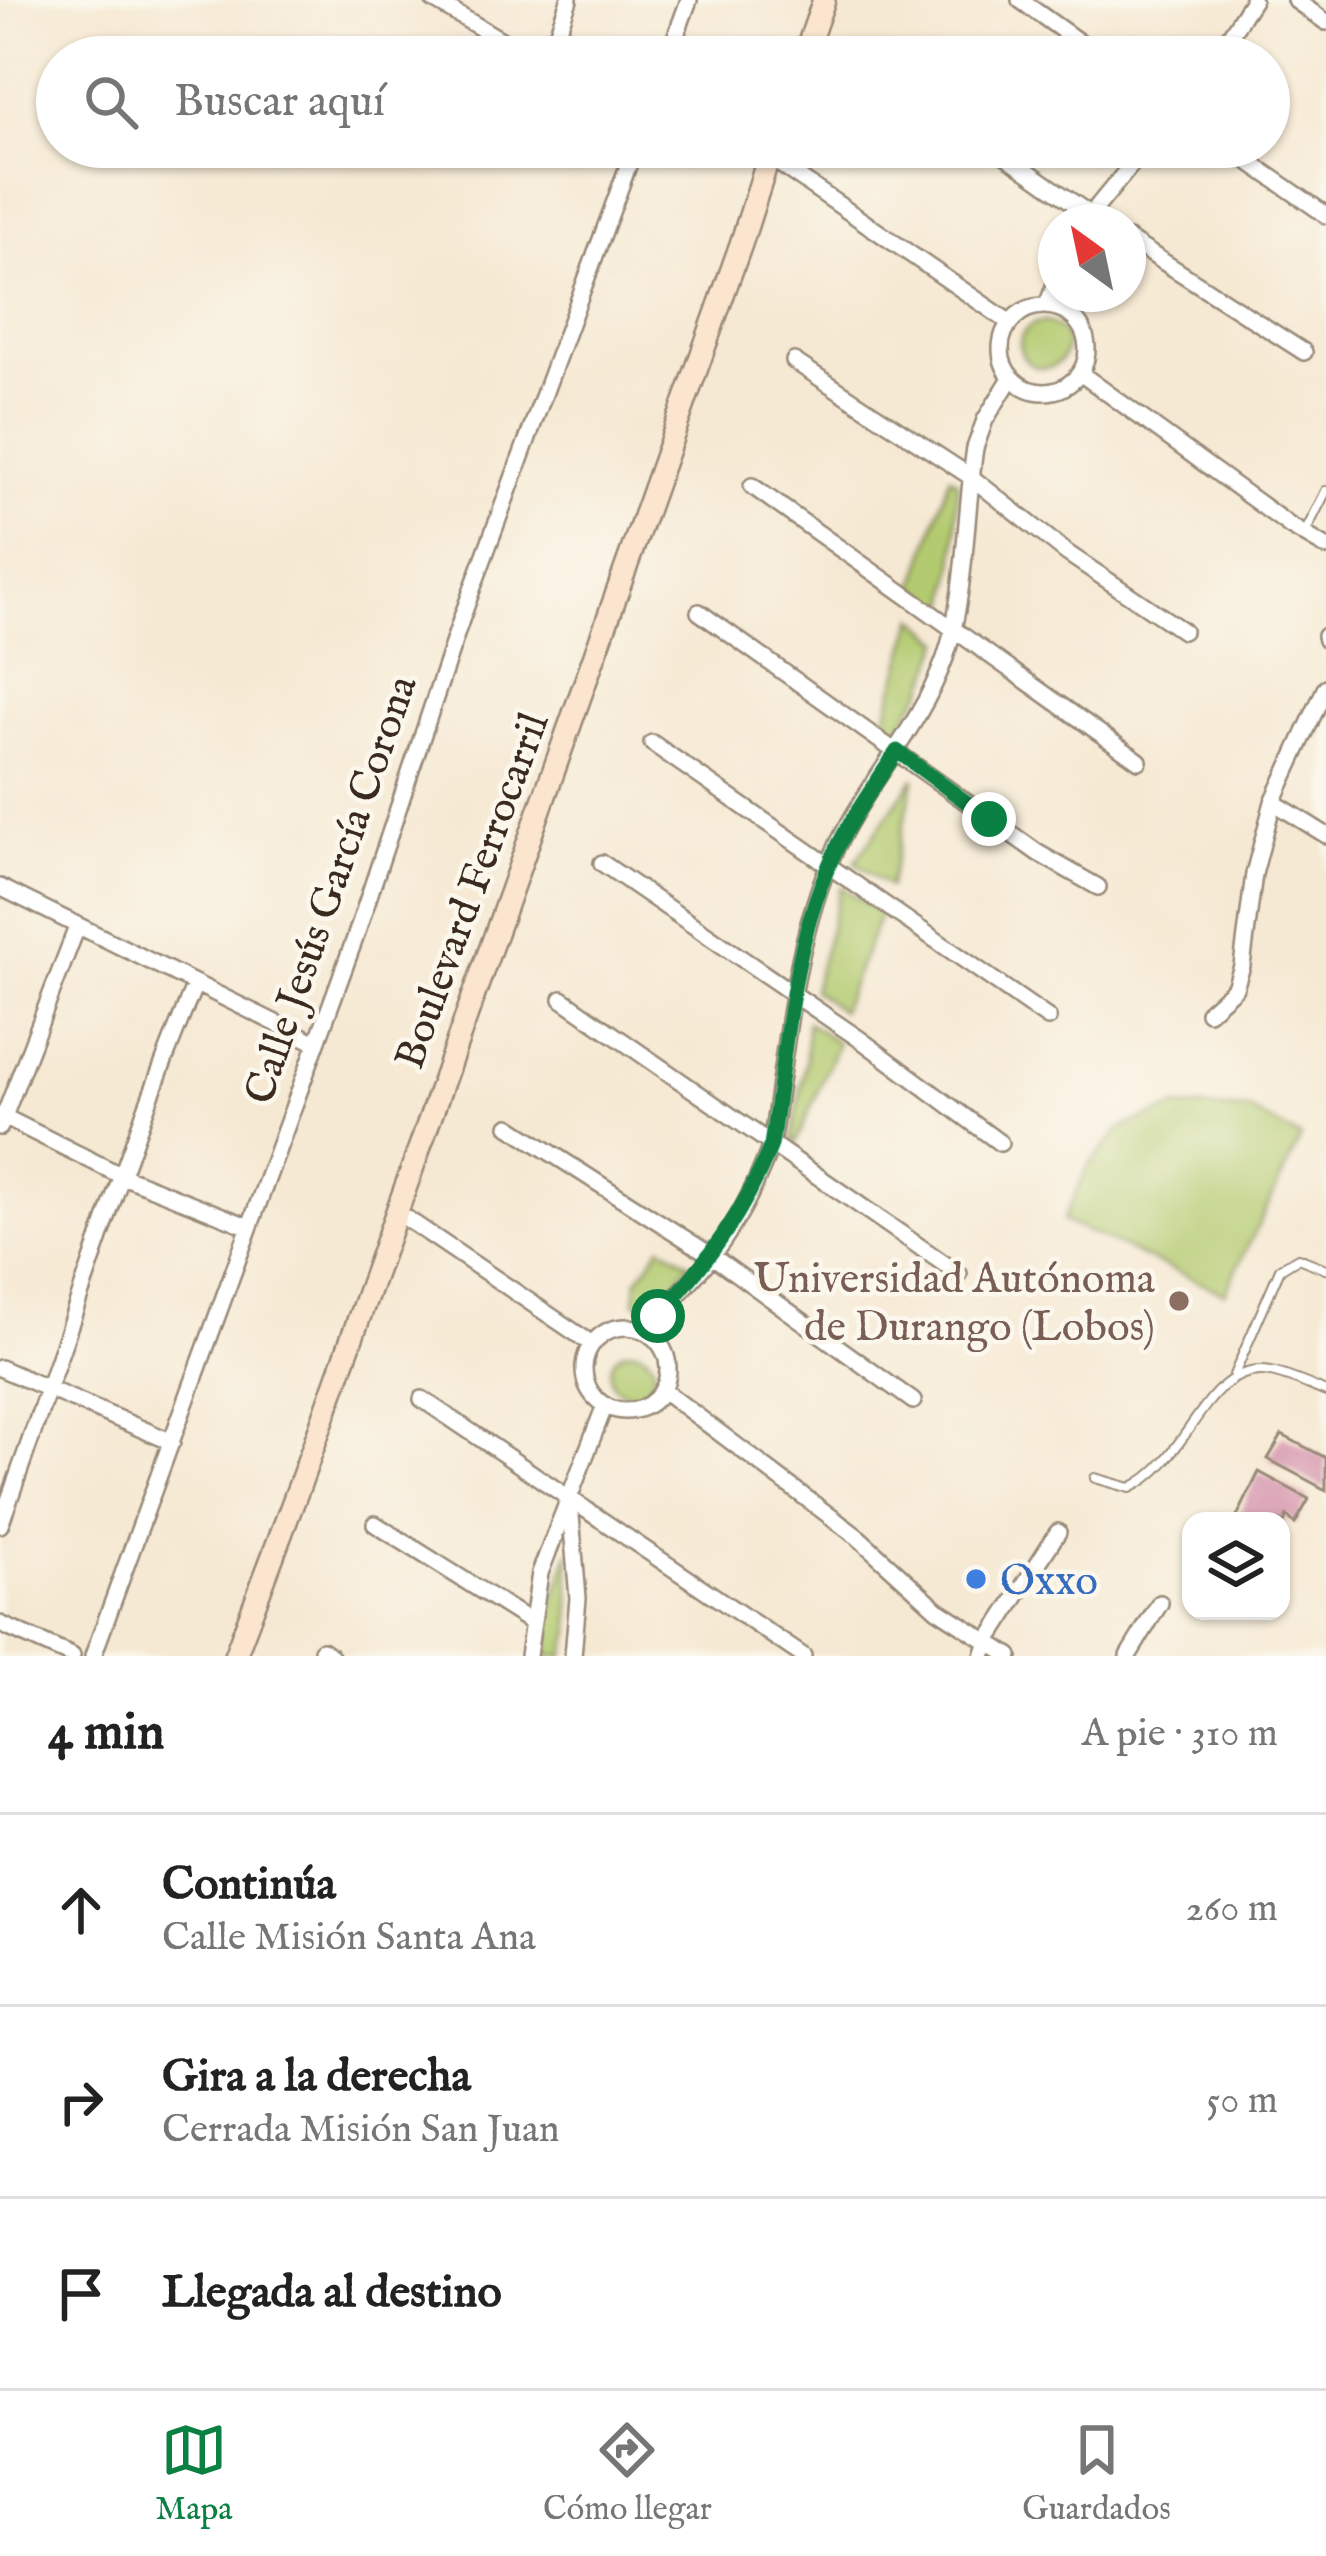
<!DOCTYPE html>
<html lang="es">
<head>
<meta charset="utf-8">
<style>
  body { margin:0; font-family:"IM FELL English",serif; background:#f2f2f2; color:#222 }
  .controls { position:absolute; right:36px; bottom:36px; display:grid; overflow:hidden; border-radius:24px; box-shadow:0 3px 9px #0004 }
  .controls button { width:108px; height:108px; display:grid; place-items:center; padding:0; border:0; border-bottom:3px solid #e0e0e0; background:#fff; color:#222; font:60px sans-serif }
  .compass { position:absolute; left:1038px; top:204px; width:108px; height:108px; border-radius:50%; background:#fff; box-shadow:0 3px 9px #0004; rotate:327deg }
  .stop { position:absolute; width:36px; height:36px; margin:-27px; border:9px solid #0b8043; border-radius:50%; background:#fff }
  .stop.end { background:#0b8043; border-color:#fff; box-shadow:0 3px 12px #0008 }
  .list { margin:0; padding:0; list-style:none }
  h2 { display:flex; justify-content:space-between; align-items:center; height:156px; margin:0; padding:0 48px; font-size:51px }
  h2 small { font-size:39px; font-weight:400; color:#767676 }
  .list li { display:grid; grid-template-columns:78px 1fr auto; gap:36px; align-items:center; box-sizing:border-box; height:192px; padding:0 48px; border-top:3px solid #e0e0e0 }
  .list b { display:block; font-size:45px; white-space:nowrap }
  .list p { margin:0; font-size:39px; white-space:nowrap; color:#767676 }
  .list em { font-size:39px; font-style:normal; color:#767676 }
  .icon { flex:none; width:66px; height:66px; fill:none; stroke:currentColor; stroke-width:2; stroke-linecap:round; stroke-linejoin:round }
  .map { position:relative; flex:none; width:1326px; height:1656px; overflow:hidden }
  .search { position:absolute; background:#fff; box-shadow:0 3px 9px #0004; left:36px; right:36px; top:36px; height:132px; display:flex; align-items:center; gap:30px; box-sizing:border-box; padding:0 42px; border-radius:66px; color:#767676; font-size:45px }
  .sheet { height:732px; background:#fff }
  nav { display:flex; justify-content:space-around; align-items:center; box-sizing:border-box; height:168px; border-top:3px solid #e0e0e0; background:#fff; font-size:33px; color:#767676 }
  nav a { display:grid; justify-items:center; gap:6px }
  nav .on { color:#0b8043 }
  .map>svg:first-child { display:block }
  .green { fill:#b3cb70; stroke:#777a47; stroke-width:3 }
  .building { fill:#d493ac }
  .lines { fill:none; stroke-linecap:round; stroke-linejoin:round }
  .service-casing { stroke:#988a78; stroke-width:12 }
  .minor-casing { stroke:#988a78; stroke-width:20 }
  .secondary-casing { stroke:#988a78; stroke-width:26 }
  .service { stroke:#fff; stroke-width:8 }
  .minor { stroke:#fff; stroke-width:15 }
  .secondary { stroke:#fce5cf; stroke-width:21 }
  .route { stroke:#0b8043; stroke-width:15 }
  .education-dot { fill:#8d6e63; stroke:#fbf7ec; stroke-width:4.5 }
  .shop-dot { fill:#3f7fe0; stroke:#fbf7ec; stroke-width:4.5 }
  .labels { text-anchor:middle; stroke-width:9; stroke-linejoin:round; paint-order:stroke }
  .street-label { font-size:42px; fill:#3b2a1e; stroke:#fbf7ec }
  .education-label { font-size:42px; fill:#785e54; stroke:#fbf7ec; text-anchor:end }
  .shop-label { font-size:42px; fill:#366cbe; stroke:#fbf7ec; text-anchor:start }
</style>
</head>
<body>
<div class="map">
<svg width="1326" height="1656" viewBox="0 0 1326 1656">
  <rect width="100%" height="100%" fill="#fbf7ec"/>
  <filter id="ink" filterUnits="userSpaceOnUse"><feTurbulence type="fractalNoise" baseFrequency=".00833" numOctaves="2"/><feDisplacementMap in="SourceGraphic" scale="24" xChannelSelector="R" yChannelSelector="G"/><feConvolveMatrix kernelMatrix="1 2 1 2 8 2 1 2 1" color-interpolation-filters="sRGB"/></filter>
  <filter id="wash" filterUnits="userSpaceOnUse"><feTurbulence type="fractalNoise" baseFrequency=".004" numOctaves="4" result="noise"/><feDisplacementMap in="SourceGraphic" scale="48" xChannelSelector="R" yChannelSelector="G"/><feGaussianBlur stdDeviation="2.7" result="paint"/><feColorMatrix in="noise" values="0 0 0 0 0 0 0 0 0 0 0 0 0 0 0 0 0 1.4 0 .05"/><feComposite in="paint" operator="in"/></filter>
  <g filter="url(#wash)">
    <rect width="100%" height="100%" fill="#f6e9d3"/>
    <path class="green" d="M1020 345a23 23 0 1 1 46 0a23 23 0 1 1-46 0Z
      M950 476 957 481 956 548 948 608 915 586Z
      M915 618 942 641 926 685 897 731 884 723Z
      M915 777 889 887 855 862Z
      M841 887 881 913 841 1011 813 990Z
      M807 1022 838 1043 796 1143 792 1138 806 1061Z
      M1176 1107 1249 1110 1301 1138 1225 1293 1063 1221 1087 1168 1121 1128Z
      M661 1246 690 1263 652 1312 635 1302 637 1281Z
      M610 1372a22 22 0 1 1 44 0a22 22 0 1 1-44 0Z
      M569 1551 571 1632 564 1656H547L548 1623Z"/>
    <g id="blocks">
      <path class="building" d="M1282 1435 1326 1458V1490L1268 1459Z
        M1259 1472 1309 1499 1295 1524 1287 1516 1281 1530V1521H1235Z"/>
    </g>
  </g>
  <g filter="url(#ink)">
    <use href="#blocks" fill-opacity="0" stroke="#988a78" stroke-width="3"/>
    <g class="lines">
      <defs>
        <path id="service" d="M1305 533 1326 491
          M1234 1375 1280 1269 1298 1258 1326 1269
          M1095 1478 1130 1488C1191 1460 1205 1360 1271 1372 1290 1376 1309 1385 1326 1392"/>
        <path id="minor" d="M433 0 530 57
          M1020 0 1100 57
          M1295 0 1326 22
          M549 57 569 0
          M668 57 689 0
          M1216 57 1253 0
          M993 147 1101 222
          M1228 147 1326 215
          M768 156 1009 322
          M1087 219 1146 147
          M1128 239 1304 352
          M1047 305 1056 282
          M1001 349a43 43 0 1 1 86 0a43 43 0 1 1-86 0Z
          M794 361 971 477 1067 553 1183 631
          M1080 373 1290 526 1326 547
          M752 486 1139 761
          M699 612 1038 853 1098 887
          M1325 636 1326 640
          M652 743 1048 1018
          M1273 802 1326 835
          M602 863 861 1040 1000 1143
          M0 887 316 1043
          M562 999 959 1274
          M1208 1012 1235 988 1242 966 1254 874 1273 802 1326 687
          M0 1115 120 1175 247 1226
          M509 1126 712 1256 913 1401
          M0 1127 77 927
          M397 1212 592 1344
          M584 1369a42 42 0 1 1 84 0a42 42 0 1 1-84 0Z
          M647 1331C667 1303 694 1281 714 1253 739 1220 757 1183 771 1145 786 1052 792 955 828 866 858 792 918 733 945 658 966 598 965 513 975 448L985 420 1011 378
          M0 1368 172 1442
          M664 1391 859 1538 937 1609 1010 1656
          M422 1399 803 1656
          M570 1504 578 1598 573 1656
          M375 1524 531 1622
          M0 1525C66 1345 121 1161 195 984
          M0 1624 72 1656
          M322 1650 331 1656
          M93 1656 354 941 462 617 635 147
          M528 1656 540 1573 605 1405
          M983 1656 988 1641 1058 1532
          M1128 1656 1160 1603"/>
        <path id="secondary" d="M804 57 824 0
          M235 1656 300 1484 741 244 772 147"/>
      </defs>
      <use href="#service" class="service-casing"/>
      <use href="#minor" class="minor-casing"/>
      <use href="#secondary" class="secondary-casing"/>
      <use href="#service" class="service"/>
      <use href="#minor" class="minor"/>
      <use href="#secondary" class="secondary"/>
    </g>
  </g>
  <g class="lines" filter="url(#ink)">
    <path class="route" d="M658 1316C706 1263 745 1213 771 1145 786 1051 791 951 830 863 847 823 874 787 897 751L989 819"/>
  </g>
  <circle class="education-dot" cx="1179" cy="1301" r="12"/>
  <circle class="shop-dot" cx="976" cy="1579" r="12"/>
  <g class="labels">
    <g class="street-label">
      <text transform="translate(329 889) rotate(-71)" y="15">Calle Jesús García Corona</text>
      <text transform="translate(470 890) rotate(-70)" y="15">Boulevard Ferrocarril</text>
    </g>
    <g class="education-label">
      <text x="1155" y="1292">Universidad Autónoma<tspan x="1155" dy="48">de Durango (Lobos)</tspan></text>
    </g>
    <g class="shop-label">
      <text x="1000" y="1594">Oxxo</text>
    </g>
  </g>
</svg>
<div class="controls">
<button><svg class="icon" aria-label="layers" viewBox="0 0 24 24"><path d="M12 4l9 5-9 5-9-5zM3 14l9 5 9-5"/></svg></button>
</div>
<svg class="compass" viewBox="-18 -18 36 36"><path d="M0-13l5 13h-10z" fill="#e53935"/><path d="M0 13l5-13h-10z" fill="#767676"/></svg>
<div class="stop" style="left:658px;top:1316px"></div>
<div class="stop end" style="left:989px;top:819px"></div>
<div class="search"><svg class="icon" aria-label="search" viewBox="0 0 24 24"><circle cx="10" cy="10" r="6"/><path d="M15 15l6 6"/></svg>Buscar aquí</div>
</div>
<section class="sheet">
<h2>4 min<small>A pie · 310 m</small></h2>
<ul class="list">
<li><svg class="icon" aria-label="ahead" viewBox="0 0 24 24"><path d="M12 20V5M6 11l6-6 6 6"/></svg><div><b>Continúa</b><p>Calle Misión Santa Ana</p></div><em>260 m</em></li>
<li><svg class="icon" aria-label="right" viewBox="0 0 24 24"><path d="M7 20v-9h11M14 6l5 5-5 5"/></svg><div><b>Gira a la derecha</b><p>Cerrada Misión San Juan</p></div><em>50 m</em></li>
<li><svg class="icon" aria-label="arrive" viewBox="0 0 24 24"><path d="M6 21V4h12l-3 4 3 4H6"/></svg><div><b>Llegada al destino</b></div></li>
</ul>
</section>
<nav>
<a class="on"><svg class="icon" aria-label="map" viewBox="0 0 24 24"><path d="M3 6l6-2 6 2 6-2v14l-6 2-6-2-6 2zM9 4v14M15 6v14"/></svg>Mapa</a>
<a><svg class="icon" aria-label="directions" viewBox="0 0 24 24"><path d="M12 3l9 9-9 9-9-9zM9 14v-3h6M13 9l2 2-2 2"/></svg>Cómo llegar</a>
<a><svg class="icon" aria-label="saved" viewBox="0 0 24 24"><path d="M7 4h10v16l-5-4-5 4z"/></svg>Guardados</a>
</nav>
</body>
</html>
